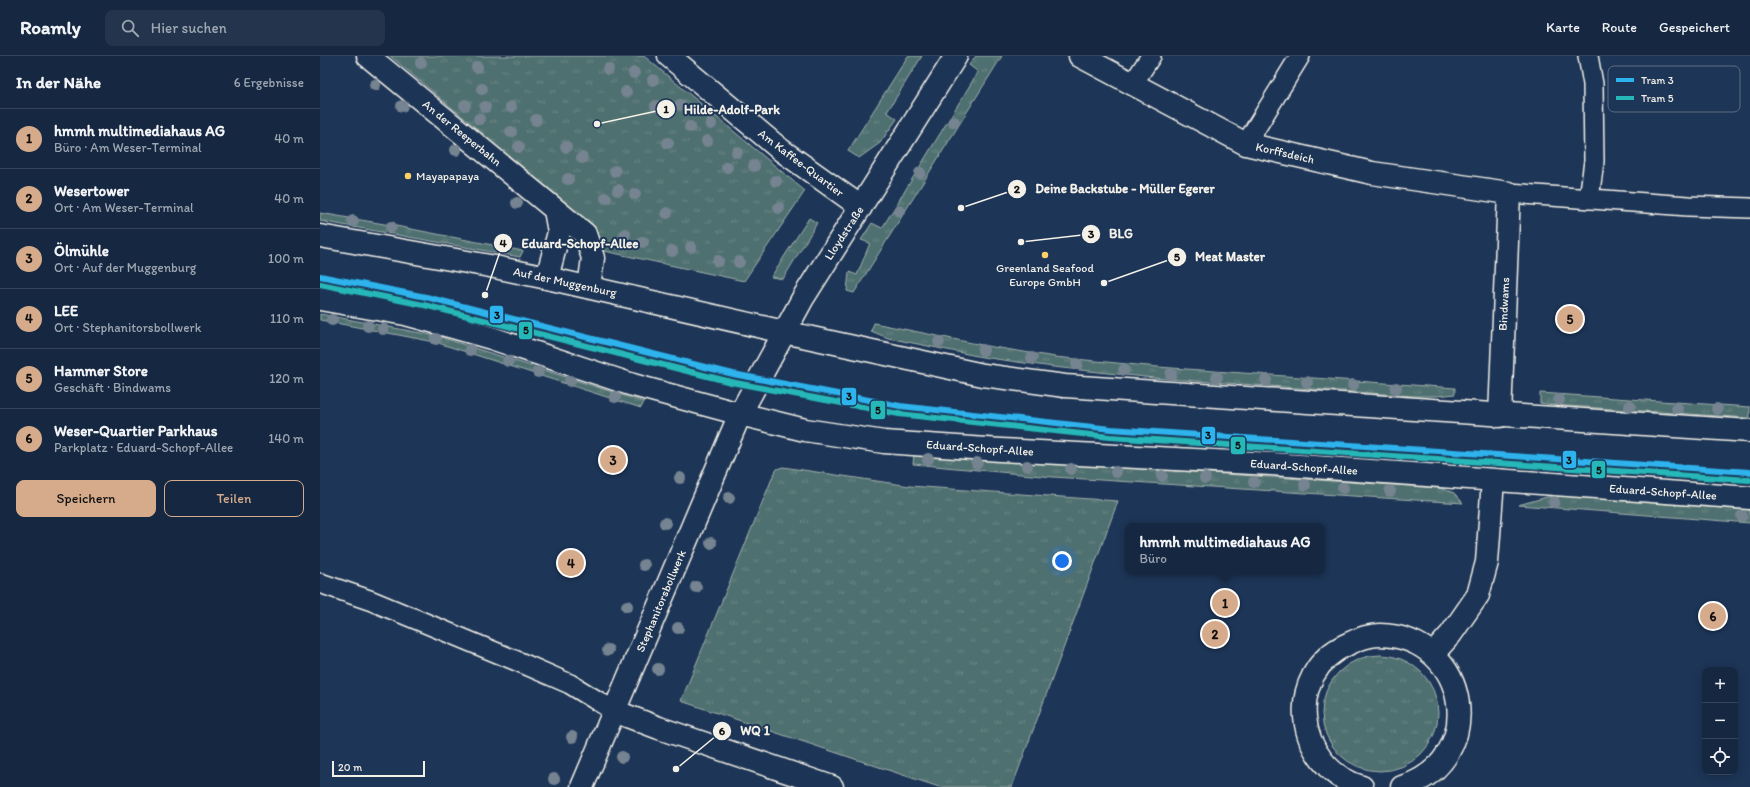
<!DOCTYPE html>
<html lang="de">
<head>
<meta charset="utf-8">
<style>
  body { margin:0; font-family:Itim,sans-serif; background:#23344c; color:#f1f3f6 }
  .controls { position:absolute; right:12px; bottom:12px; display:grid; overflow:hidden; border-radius:8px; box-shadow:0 2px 10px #0003 }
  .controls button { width:36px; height:36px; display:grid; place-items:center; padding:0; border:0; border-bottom:1px solid #35445a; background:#162841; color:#f1f3f6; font:20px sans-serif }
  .scale { position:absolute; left:12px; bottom:10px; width:93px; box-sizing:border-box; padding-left:4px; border:2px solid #f4f1e8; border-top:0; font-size:11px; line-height:14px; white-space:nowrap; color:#f4f1e8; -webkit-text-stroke:3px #1d3557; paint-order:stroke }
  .you { position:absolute; left:742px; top:505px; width:14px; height:14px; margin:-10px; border:3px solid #fff; border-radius:50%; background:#1a73e8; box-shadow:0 0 0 6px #1a73e833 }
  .badge { display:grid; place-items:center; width:26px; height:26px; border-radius:50%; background:#d6ab8b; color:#111; font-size:13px; font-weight:700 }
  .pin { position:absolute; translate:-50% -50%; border:2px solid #fff; box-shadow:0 1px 4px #0006 }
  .popup { position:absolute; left:805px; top:467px; width:200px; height:52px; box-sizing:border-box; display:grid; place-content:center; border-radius:8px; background:#162841; filter:drop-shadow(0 1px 3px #0005); font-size:13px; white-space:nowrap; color:#9ea6b1 }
  .popup b { font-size:15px; color:#f1f3f6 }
  .popup::after { content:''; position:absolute; left:50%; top:100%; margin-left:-8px; border:8px solid transparent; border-top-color:#162841 }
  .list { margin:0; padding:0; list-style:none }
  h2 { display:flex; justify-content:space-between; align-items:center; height:52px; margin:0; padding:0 16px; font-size:17px }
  h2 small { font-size:13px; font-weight:400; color:#9ea6b1 }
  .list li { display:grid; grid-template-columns:26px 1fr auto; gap:12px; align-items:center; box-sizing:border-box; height:60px; padding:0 16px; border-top:1px solid #35445a }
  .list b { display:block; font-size:15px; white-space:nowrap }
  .list p { margin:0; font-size:13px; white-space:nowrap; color:#9ea6b1 }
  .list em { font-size:13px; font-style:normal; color:#9ea6b1 }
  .actions { display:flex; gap:8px; padding:12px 16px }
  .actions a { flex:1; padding:9px 0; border:1px solid #d6ab8b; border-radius:8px; text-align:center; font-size:14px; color:#d6ab8b }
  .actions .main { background:#d6ab8b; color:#111 }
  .icon { flex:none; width:22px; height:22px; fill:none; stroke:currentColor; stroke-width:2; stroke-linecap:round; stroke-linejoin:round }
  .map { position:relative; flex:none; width:1430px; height:731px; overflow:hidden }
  header { display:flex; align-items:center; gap:24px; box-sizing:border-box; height:56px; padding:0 20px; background:#162841; border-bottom:1px solid #35445a }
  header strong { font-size:19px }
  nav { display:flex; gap:22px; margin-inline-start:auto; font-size:14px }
  .search { width:280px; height:36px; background:#23344c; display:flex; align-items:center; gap:10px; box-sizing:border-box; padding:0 14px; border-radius:8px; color:#9ea6b1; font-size:15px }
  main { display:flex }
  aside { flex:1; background:#162841 }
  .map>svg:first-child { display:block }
  .grass { fill:url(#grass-tufts); stroke:#a2b0ac }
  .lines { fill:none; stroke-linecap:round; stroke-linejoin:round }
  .lane-casing { stroke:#f4f1e8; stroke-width:22 }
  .street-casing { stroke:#f4f1e8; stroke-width:25 }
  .secondary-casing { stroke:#f4f1e8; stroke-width:25 }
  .lane { stroke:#1d3557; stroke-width:19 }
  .street { stroke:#1d3557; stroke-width:22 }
  .secondary { stroke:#1d3557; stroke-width:22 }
  .tram-1-casing { stroke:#1d3557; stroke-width:9 }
  .tram-2-casing { stroke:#1d3557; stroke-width:9 }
  .tram-1 { stroke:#2db3ed; stroke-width:6 }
  .tram-2 { stroke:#26b8b8; stroke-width:6 }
  .tree { fill:#748490 }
  .poi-dot { fill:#ffd166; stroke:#1d3557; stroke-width:1.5 }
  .labels { text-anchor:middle; stroke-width:4; stroke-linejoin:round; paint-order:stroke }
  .street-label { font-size:12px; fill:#f4f1e8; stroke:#1d3557 }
  .poi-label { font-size:12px; fill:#f4f1e8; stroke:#1d3557; text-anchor:start }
  .key { fill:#1d3557; stroke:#5e6d82; stroke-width:1 }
  .key-label { font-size:11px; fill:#f4f1e8 }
  .leader { fill:none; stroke:#f4f1e8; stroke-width:1.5 }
  .callout-dot { fill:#f4f1e8; stroke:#1d3557; stroke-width:1.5 }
  .mark-label { font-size:12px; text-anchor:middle; font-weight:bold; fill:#111 }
  .callout-label { font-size:13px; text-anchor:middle; font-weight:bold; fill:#f4f1e8; stroke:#1d3557; stroke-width:4; stroke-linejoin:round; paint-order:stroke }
  .line-badge { stroke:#1d3557; stroke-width:1.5 }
  .pale-badge-label { font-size:11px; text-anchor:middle; font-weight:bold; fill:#111 }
</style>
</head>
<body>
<header>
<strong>Roamly</strong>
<div class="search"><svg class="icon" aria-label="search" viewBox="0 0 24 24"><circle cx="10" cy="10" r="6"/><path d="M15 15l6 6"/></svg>Hier suchen</div>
<nav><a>Karte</a><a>Route</a><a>Gespeichert</a></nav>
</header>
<main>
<aside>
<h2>In der Nähe<small>6 Ergebnisse</small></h2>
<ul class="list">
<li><span class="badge">1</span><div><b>hmmh multimediahaus AG</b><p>Büro · Am Weser-Terminal</p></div><em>40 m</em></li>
<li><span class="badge">2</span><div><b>Wesertower</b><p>Ort · Am Weser-Terminal</p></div><em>40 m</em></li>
<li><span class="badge">3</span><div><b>Ölmühle</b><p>Ort · Auf der Muggenburg</p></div><em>100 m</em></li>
<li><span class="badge">4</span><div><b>LEE</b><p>Ort · Stephanitorsbollwerk</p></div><em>110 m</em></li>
<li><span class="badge">5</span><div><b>Hammer Store</b><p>Geschäft · Bindwams</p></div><em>120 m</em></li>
<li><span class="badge">6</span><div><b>Weser-Quartier Parkhaus</b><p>Parkplatz · Eduard-Schopf-Allee</p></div><em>140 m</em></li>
</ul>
<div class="actions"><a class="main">Speichern</a><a>Teilen</a></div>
</aside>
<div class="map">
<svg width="1430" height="731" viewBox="0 0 1430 731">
  <defs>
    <pattern id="grass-tufts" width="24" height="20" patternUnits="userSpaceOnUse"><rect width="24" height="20" fill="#507070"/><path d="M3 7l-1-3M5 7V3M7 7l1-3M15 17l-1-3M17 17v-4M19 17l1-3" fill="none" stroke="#6a8584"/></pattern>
  </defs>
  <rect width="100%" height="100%" fill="#1d3557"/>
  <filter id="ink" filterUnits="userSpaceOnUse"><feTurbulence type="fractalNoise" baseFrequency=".025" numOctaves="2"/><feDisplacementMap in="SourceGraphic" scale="8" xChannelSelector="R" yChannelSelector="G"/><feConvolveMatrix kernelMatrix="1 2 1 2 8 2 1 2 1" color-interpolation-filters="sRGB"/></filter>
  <g filter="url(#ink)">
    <path class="grass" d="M70 0H324L485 135 424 225 284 195 273 170Z
      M588 0H602L567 56 577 63 560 87 539 102 528 95Z
      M656 0H682L534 237 527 235 529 216 537 219 550 187 541 184 552 167 562 172 658 16 649 9Z
      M0 157 76 170 203 195 200 201 0 165Z
      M489 162 497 167 463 223 451 221Z
      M0 258 117 280 324 346 321 352 115 286 0 264Z
      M554 267 667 290 735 301 838 311 1135 332V338L1117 340H1094L834 322 733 311 662 301 568 282 551 275Z
      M1220 337 1430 351V362L1233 349 1220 347Z
      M594 398 1120 432 1134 437 1143 447 733 421 593 408Z
      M463 411 590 430 798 445 692 731H619L361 645 453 420 457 413Z
      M1242 440 1430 454V467L1198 449 1227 441Z
      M1002 657a58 58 0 1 1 116 0a58 58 0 1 1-116 0Z"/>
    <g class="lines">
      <defs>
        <path id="lane" d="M1268 0 1273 28 1274 105 1269 143
          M812 29 831 0
          M926 88 980 0
          M1189 137 1368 150 1430 152
          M0 527 52 545 204 608 250 628 294 655"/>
        <path id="street" d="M48 0 265 178 273 202 269 231
          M349 0 461 94 541 151
          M760 0 926 88 1052 117 1189 137 1180 360
          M227 222 239 176 235 154
          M1113 598 1131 578 1158 539 1167 506 1173 424
          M294 655 339 672 512 731
          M262 731 420 358
          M1042 731C974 711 963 616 1028 588 1038 583 1049 579 1060 579 1151 581 1169 705 1082 731"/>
        <path id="secondary" d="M0 180 170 210 227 222 464 276 663 319 745 330 1430 375
          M0 243 85 258 136 272 171 282 313 329 420 358 485 374 564 386 681 394 952 408 1430 442
          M420 358 483 242 636 0"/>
      </defs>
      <use href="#lane" class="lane-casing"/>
      <use href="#street" class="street-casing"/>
      <use href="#secondary" class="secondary-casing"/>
      <use href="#lane" class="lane"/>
      <use href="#street" class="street"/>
      <use href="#secondary" class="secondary"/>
      <defs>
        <path id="tram-1" d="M0 220 106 241 413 318 580 350 791 373 1430 416"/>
        <path id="tram-2" d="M0 228 104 249 411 326 579 358 790 381 1429 424"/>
      </defs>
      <use href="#tram-1" class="tram-1-casing"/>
      <use href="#tram-2" class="tram-2-casing"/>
      <use href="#tram-1" class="tram-1"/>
      <use href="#tram-2" class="tram-2"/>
    </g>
    <g class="tree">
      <circle cx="101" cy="7" r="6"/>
      <circle cx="157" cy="11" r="6"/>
      <circle cx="288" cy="13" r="6"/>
      <circle cx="314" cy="17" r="6"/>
      <circle cx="333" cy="24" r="6"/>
      <circle cx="55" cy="29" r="6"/>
      <circle cx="162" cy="33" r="6"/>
      <circle cx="306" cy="36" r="6"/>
      <circle cx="145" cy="49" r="6"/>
      <circle cx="360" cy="49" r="6"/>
      <circle cx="82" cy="50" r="6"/>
      <circle cx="336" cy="50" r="6"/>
      <circle cx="165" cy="51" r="6"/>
      <circle cx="191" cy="51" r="6"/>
      <circle cx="159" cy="63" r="6"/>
      <circle cx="216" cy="64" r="6"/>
      <circle cx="634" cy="66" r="6"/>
      <circle cx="391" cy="68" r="6"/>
      <circle cx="370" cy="71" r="6"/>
      <circle cx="191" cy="76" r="6"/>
      <circle cx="387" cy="85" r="6"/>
      <circle cx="348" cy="87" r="6"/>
      <circle cx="199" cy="91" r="6"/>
      <circle cx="246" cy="91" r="6"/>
      <circle cx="136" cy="94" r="6"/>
      <circle cx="417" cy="96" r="6"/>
      <circle cx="262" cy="102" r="6"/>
      <circle cx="434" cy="110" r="6"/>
      <circle cx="407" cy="111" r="6"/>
      <circle cx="295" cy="115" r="6"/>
      <circle cx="600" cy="117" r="6"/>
      <circle cx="248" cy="123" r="6"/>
      <circle cx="456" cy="125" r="6"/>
      <circle cx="298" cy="134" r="6"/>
      <circle cx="315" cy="138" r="6"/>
      <circle cx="286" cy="142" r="6"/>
      <circle cx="197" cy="147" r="6"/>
      <circle cx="459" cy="152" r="6"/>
      <circle cx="579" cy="155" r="6"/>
      <circle cx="347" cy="157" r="6"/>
      <circle cx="33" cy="165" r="6"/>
      <circle cx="71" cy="171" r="6"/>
      <circle cx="305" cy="178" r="6"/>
      <circle cx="323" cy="186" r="6"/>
      <circle cx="371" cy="191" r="6"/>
      <circle cx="352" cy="195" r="6"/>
      <circle cx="398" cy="205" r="6"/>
      <circle cx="419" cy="206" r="6"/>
      <circle cx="12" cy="264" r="6"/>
      <circle cx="48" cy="270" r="6"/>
      <circle cx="63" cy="273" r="6"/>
      <circle cx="116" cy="283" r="6"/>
      <circle cx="619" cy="286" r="6"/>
      <circle cx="150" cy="294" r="6"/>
      <circle cx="663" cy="294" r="6"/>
      <circle cx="712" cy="302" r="6"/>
      <circle cx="188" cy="305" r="6"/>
      <circle cx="757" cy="308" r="6"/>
      <circle cx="804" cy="314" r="6"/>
      <circle cx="218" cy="316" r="6"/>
      <circle cx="851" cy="318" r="6"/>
      <circle cx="897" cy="321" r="6"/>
      <circle cx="946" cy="324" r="6"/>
      <circle cx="250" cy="325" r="6"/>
      <circle cx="987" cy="326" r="6"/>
      <circle cx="1033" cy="329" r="6"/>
      <circle cx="1076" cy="332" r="6"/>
      <circle cx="295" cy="341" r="6"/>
      <circle cx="1239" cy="344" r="6"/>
      <circle cx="1310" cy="350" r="6"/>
      <circle cx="1357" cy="352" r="6"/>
      <circle cx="1397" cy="353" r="6"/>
      <circle cx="608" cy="403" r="6"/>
      <circle cx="657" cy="407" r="6"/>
      <circle cx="707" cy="410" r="6"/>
      <circle cx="751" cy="413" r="6"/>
      <circle cx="796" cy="416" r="6"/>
      <circle cx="842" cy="420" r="6"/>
      <circle cx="360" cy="422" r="6"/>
      <circle cx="885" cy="422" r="6"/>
      <circle cx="934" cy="426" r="6"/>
      <circle cx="985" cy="429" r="6"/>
      <circle cx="1023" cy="432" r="6"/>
      <circle cx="1070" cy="435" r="6"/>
      <circle cx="409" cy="442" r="6"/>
      <circle cx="1234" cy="446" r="6"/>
      <circle cx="1422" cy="460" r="6"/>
      <circle cx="345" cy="467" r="6"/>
      <circle cx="391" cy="487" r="6"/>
      <circle cx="324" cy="509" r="6"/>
      <circle cx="376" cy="531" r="6"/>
      <circle cx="307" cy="550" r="6"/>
      <circle cx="358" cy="572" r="6"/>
      <circle cx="288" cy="594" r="6"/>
      <circle cx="338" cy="613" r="6"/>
      <circle cx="252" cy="681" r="6"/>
      <circle cx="302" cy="701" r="6"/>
      <circle cx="234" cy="723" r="6"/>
    </g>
  </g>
  <g class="poi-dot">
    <circle cx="88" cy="120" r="4"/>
    <circle cx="725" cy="199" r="4"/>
  </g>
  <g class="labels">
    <g class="street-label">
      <text transform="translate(142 77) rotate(39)" y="4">An der Reeperbahn</text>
      <text transform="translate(965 97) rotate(13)" y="4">Korffsdeich</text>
      <text transform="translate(481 107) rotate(37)" y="4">Am Kaffee-Quartier</text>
      <text transform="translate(524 177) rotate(-57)" y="4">Lloydstraße</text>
      <text transform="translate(245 226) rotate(12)" y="4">Auf der Muggenburg</text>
      <text transform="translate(1184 248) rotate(-87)" y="4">Bindwams</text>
      <text transform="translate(660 392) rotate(4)" y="4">Eduard-Schopf-Allee</text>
      <text transform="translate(984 411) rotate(4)" y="4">Eduard-Schopf-Allee</text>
      <text transform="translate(1343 436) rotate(4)" y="4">Eduard-Schopf-Allee</text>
      <text transform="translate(341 545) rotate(-67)" y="4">Stephanitorsbollwerk</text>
    </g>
    <g class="poi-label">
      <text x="96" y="124">Mayapapaya</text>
      <text x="725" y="216" text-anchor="middle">Greenland Seafood<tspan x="725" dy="14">Europe GmbH</tspan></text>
    </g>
  </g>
  <rect x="1288" y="10" width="132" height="46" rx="6" class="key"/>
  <rect x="1296" y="22" width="18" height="4" fill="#2db3ed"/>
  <rect x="1296" y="40" width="18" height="4" fill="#26b8b8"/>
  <g class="key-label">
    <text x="1321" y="28">Tram 3</text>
    <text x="1321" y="46">Tram 5</text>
  </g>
  <path class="leader" d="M277 68L346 53M641 152L697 133M701 186L771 178M165 239L183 187M784 227L857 201M356 713L402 675"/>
  <g class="callout-dot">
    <circle cx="277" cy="68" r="4"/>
    <circle cx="641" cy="152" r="4"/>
    <circle cx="701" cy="186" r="4"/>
    <circle cx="165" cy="239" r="4"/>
    <circle cx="784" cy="227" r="4"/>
    <circle cx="356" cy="713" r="4"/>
    <circle cx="346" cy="53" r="10"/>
    <circle cx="697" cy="133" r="10"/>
    <circle cx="771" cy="178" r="10"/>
    <circle cx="183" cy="187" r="10"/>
    <circle cx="857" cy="201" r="10"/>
    <circle cx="402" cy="675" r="10"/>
  </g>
  <g class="mark-label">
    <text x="346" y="57">1</text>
    <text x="697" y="137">2</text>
    <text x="771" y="182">3</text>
    <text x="183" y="191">4</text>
    <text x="857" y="205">5</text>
    <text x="402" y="679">6</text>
  </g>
  <g class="callout-label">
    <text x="412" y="58">Hilde-Adolf-Park</text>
    <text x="805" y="137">Deine Backstube - Müller Egerer</text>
    <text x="801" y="182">BLG</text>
    <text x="260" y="192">Eduard-Schopf-Allee</text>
    <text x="910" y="205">Meat Master</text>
    <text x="435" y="679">WQ 1</text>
  </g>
  <g class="line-badge">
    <rect x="169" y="249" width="15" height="19" rx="4" fill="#2db3ed"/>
    <rect x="198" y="265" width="15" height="19" rx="4" fill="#26b8b8"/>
    <rect x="521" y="331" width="16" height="19" rx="4" fill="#2db3ed"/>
    <rect x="550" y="344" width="16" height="20" rx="4" fill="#26b8b8"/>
    <rect x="881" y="370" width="15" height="19" rx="4" fill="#2db3ed"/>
    <rect x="910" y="380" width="16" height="19" rx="4" fill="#26b8b8"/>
    <rect x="1242" y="394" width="15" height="19" rx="4" fill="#2db3ed"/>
    <rect x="1271" y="404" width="15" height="19" rx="4" fill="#26b8b8"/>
  </g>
  <g class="pale-badge-label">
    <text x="177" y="263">3</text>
    <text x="206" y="278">5</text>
    <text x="529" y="344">3</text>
    <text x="558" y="358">5</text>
    <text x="888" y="383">3</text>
    <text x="918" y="393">5</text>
    <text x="1249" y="408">3</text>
    <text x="1279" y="418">5</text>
  </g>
</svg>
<div class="controls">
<button>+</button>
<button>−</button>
<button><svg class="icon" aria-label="locate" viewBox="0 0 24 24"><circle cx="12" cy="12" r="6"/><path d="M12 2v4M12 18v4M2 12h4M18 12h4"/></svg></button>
</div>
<div class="scale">20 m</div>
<div class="you"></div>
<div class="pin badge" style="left:905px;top:547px">1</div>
<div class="popup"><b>hmmh multimediahaus AG</b>Büro</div>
<div class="pin badge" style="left:895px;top:578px">2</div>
<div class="pin badge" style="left:293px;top:404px">3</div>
<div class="pin badge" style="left:251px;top:507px">4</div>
<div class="pin badge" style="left:1250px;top:263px">5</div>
<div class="pin badge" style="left:1393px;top:560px">6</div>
</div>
</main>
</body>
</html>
